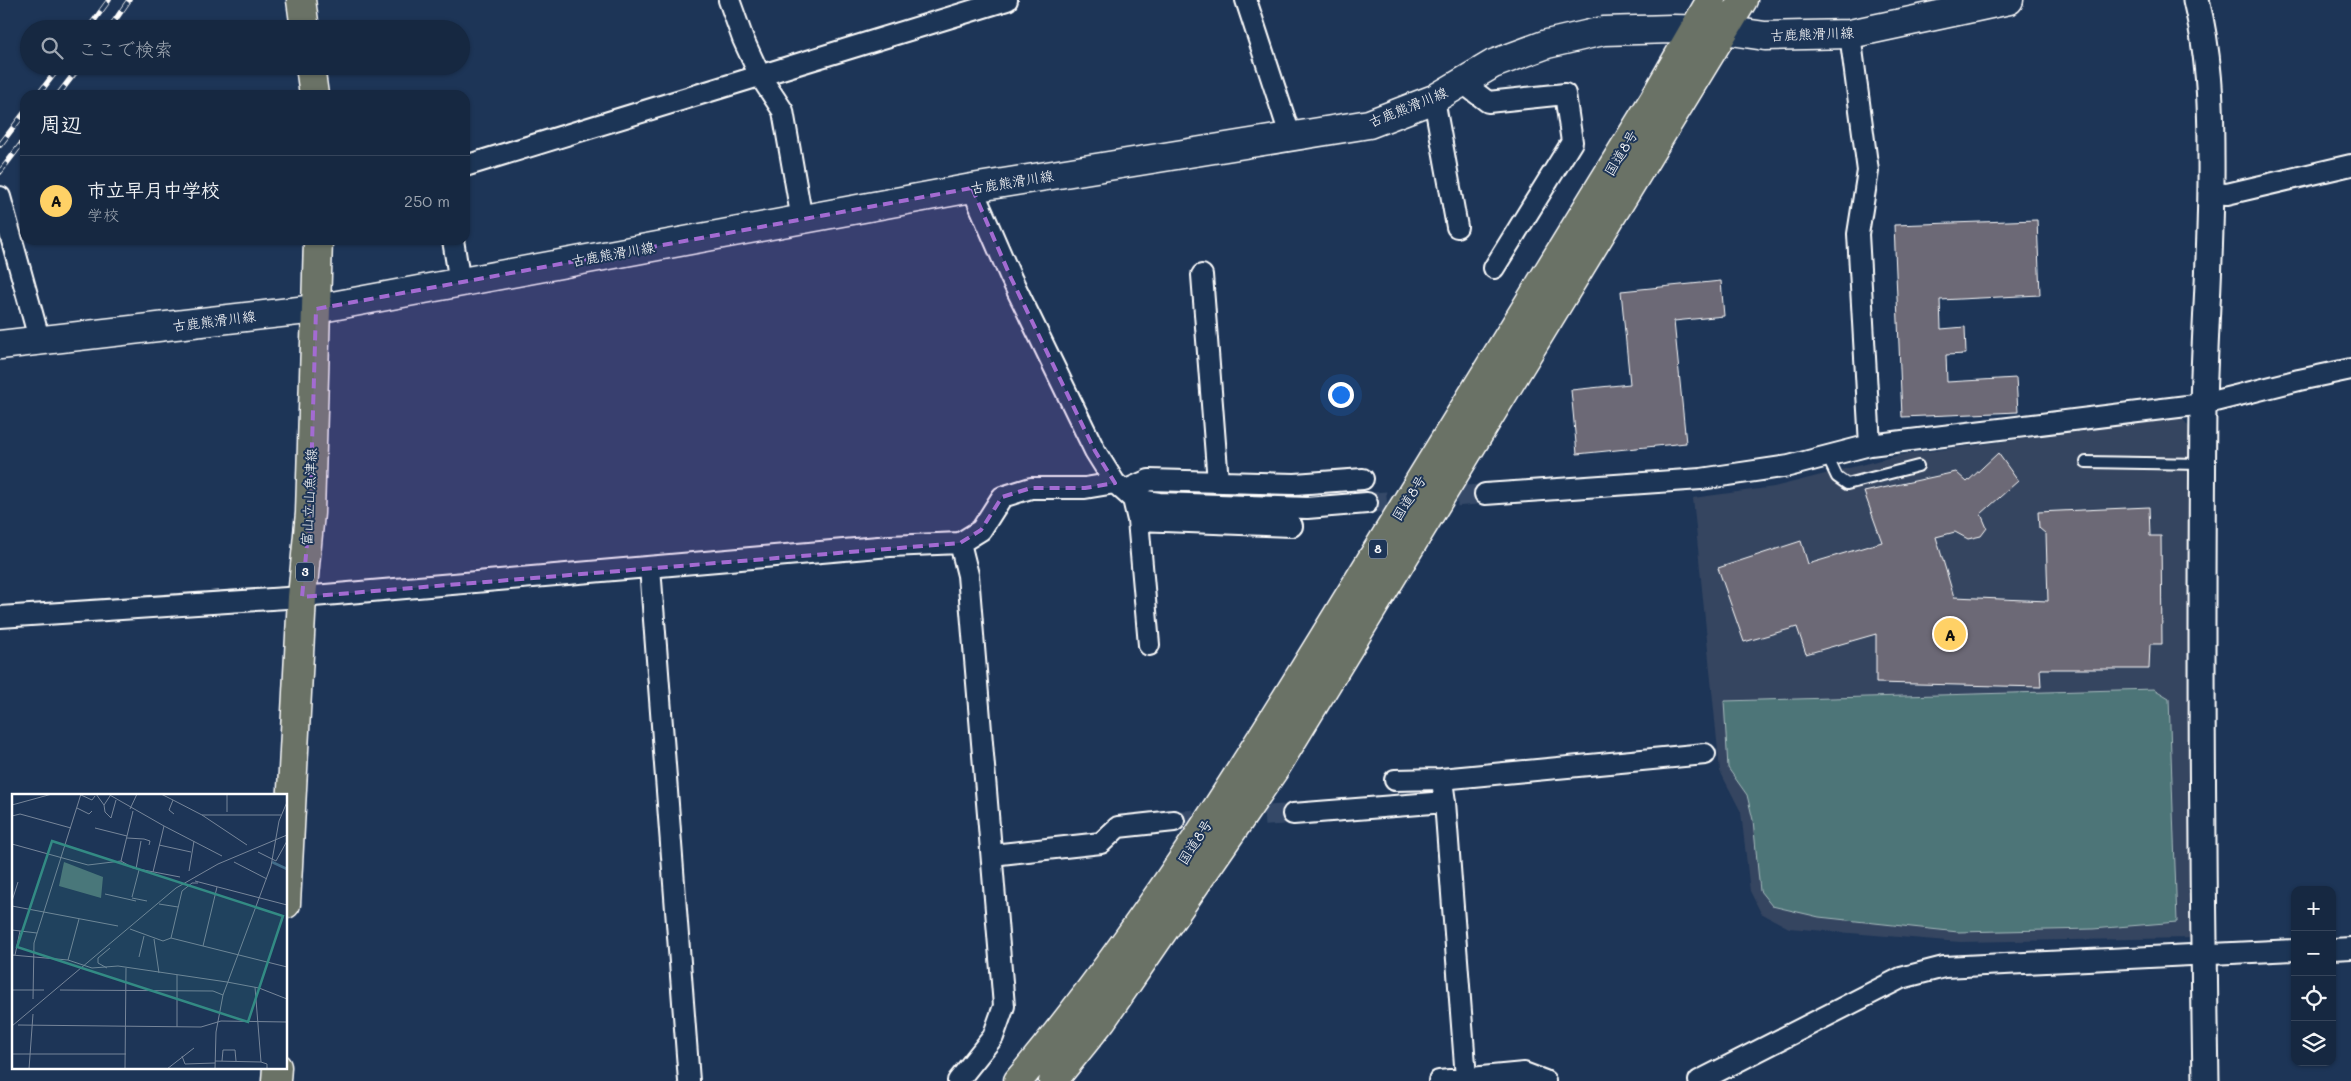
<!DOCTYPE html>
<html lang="ja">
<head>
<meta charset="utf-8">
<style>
  body { margin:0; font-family:Mali,"Klee One",sans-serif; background:#23344c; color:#f1f3f6 }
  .controls { position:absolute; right:15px; bottom:15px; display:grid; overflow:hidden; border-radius:10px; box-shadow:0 1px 4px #0004 }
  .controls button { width:45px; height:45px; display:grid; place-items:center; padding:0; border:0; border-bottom:1px solid #35445a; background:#162841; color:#f1f3f6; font:25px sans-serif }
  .you { position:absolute; left:1340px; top:394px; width:18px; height:18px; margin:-12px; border:4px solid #fff; border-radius:50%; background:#1a73e8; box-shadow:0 0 0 8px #1a73e833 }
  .badge { display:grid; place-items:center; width:32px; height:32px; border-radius:50%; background:#ffd166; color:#111; font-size:16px; font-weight:700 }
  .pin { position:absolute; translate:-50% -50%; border:2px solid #fff; box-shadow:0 1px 5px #0006 }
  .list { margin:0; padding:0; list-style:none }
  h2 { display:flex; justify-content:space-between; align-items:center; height:65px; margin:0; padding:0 20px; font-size:21px }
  h2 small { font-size:16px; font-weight:400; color:#9ea6b1 }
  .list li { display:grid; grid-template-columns:32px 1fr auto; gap:15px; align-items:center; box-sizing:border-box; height:90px; padding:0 20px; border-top:1px solid #35445a }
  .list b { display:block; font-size:19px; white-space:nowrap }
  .list p { margin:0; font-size:16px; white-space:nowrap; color:#9ea6b1 }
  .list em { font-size:16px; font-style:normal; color:#9ea6b1 }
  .icon { flex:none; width:28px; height:28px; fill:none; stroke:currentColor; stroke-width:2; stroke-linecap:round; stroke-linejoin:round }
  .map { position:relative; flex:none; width:2351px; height:1081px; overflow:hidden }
  .search { position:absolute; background:#162841; box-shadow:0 1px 4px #0004; left:20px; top:20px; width:450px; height:55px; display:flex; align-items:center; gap:12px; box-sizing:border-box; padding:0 18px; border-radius:28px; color:#9ea6b1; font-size:19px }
  .panel { position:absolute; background:#162841; box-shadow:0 1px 4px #0004; left:20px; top:90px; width:450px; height:155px; border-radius:15px }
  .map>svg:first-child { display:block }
  .built { fill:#354560 }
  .green { fill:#4d7478; stroke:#a6babc }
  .building { fill:#6c6976; stroke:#fff }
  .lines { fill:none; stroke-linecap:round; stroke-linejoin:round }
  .minor-tunnel { stroke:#344968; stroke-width:20; stroke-dasharray:20 10; stroke-linecap:butt }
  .service-casing { stroke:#fff; stroke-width:14 }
  .minor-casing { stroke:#fff; stroke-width:24 }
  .tertiary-casing { stroke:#fff; stroke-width:29 }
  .secondary-casing { stroke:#fff; stroke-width:31 }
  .primary-casing { stroke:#fff; stroke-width:31 }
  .trunk-casing { stroke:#fff; stroke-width:31 }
  .service { stroke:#1d3557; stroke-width:10 }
  .minor { stroke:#1d3557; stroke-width:20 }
  .tertiary { stroke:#1d3557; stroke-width:25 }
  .secondary { stroke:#1d3557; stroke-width:28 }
  .primary { stroke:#6a7266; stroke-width:28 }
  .trunk { stroke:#6a7266; stroke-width:28 }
  .rail-casing { stroke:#fff; stroke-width:5.5 }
  .rail { stroke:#1d3557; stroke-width:4; stroke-dasharray:11; stroke-linecap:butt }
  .marked { fill:#a36bd2; fill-opacity:0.2; stroke:#a36bd2; stroke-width:4; stroke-dasharray:10 6; stroke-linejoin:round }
  .labels { text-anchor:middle; stroke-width:4; stroke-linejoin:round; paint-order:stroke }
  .shield { fill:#1d3557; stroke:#bbc2cd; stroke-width:1 }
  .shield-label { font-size:12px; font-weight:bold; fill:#fff }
  .street-label { font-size:14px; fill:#fff; stroke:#1d3557 }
  .inset-river { fill:none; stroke:#426c89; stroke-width:2.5 }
  .inset-road { fill:none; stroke:#77869a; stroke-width:1 }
  .view { fill:#338b84; fill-opacity:0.15; stroke:#338b84; stroke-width:2.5 }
  .inset-edge { fill:none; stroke:#fff; stroke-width:2.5 }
</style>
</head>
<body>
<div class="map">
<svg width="2351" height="1081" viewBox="0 0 2351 1081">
  <rect width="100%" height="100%" fill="#1d3557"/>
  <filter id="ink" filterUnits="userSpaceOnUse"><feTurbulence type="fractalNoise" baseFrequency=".02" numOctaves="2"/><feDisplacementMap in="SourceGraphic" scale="10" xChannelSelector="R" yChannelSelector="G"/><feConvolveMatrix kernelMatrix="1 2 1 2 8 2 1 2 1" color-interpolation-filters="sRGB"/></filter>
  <g filter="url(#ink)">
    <path class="built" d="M2182 418 2193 432 2192 938 1960 942 1789 928 1761 913 1750 891 1741 812 1720 771 1693 498 1774 487 1900 455Z"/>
    <path class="green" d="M2154 689 2169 698 2177 922 2093 929 1958 932 1819 917 1772 906 1760 891 1753 820 1747 795 1728 768 1724 701Z"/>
    <path class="building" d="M2037 220 2040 295 1940 300 1941 329 1965 327 1966 354 1946 355 1947 382 2016 378 2018 412 1902 417 1894 225Z
      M1721 281 1724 316 1674 321 1686 443 1577 454 1571 390 1630 384 1621 291Z
      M1998 453 2018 481 1981 514 1987 528 1981 536 1968 539 1955 532 1936 537 1954 597 2048 601 2046 534 2039 528 2038 512 2149 507 2150 536H2161L2162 644H2150L2149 669H2040L2041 687 1876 683V634L1806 654 1797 627 1744 642 1718 568 1801 541 1808 564 1882 542 1864 492 1956 472 1967 482Z"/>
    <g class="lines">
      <path class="minor-tunnel" d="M1367 503 1485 494
        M1174 821 1293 814"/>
      <defs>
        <path id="service" d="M1827 456 1837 477 1847 484 1918 466
          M2086 462 2202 464"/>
        <path id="minor" d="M729 0 743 39 760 76 783 111 802 220
          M1246 0 1291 138
          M1850 34 1868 171 1858 234 1870 445
          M1463 83 1488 102 1565 94 1572 142 1494 268
          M1434 99 1457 227
          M465 166 1007 0
          M972 188 1011 278 1095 451 1115 483 1133 499 1159 503 1307 508 1367 503
          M2211 193 2227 194 2351 165
          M0 197 40 342
          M453 240 460 283
          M1202 275 1218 482
          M1124 491 1149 480 1295 484 1363 479
          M1485 494 1701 479 1789 466 1870 445 2203 404 2299 380 2351 369
          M1133 499 1138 520 1292 526
          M1138 520 1149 645
          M650 567 689 1081
          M0 617 302 597 890 546 960 543 981 530 1002 497 1031 488H1085L1115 483
          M1395 780 1441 779 1705 754
          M1445 802 1466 1078
          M1293 814 1445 802 1443 788
          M992 855 1101 843 1118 827 1174 821
          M2332 949 2351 948
          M958 1081 993 1037 1004 1006 968 575 960 543
          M1439 1081 1524 1073 1545 1081
          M1699 1081 1901 978 1944 967 2295 950"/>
        <path id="tertiary" d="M2196 0C2209 53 2211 101 2211 156 2212 240 2205 323 2203 406 2201 631 2202 856 2206 1081"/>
        <path id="secondary" d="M0 345 316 309 972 188 1369 124 1434 99 1493 64 1547 44 1603 31 1672 29 1724 30 1765 36 1850 34 2009 0"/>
        <path id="primary" d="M301 0 305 29
          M310 66 314 95
          M286 904 302 597 310 513 318 240
          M276 1081 277 1067"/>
        <path id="trunk" d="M1018 1081C1152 921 1260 742 1368 565 1463 410 1559 255 1654 99L1711 0
          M1053 1081 1102 1020 1276 767 1743 0"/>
      </defs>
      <use href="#service" class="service-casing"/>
      <use href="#minor" class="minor-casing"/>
      <use href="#tertiary" class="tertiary-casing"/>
      <use href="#secondary" class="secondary-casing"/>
      <use href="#primary" class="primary-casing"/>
      <use href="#trunk" class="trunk-casing"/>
      <use href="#service" class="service"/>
      <use href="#minor" class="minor"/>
      <use href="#tertiary" class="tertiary"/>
      <use href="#secondary" class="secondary"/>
      <use href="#primary" class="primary"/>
      <use href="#trunk" class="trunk"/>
      <defs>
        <path id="rail" d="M88 29 109 0
          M109 29 129 0
          M38 95 60 66
          M58 95 80 66
          M0 145 25 112
          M0 172 25 139"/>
      </defs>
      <use href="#rail" class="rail-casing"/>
      <use href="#rail" class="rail"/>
    </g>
  </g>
  <path class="marked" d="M972 188 1011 278 1095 451 1115 483 1085 488H1031L1002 497 981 530 960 543 302 597 310 513 316 309Z"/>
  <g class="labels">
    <g class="shield">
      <rect x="1369" y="539.5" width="18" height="19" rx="4"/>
      <rect x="296" y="562.5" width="18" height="19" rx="4"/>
    </g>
    <g class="shield-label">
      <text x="1378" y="553">8</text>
      <text x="305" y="576">3</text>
    </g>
    <g class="street-label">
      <text transform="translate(1812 34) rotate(-2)" y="5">古鹿熊滑川線</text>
      <text transform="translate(1408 107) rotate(-22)" y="5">古鹿熊滑川線</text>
      <text transform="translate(1621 153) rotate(-59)" y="5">国道8号</text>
      <text transform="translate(1012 182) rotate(-9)" y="5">古鹿熊滑川線</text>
      <text transform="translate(613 254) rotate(-10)" y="5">古鹿熊滑川線</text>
      <text transform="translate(214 321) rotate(-7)" y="5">古鹿熊滑川線</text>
      <text transform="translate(309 497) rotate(-87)" y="5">富山立山魚津線</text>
      <text transform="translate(1409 498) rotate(-58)" y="5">国道8号</text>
      <text transform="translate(1195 842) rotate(-57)" y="5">国道8号</text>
    </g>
  </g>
  <g transform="translate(12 794)">
    <rect width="275" height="275" fill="#1d3557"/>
    <path d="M52 68 91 83 89 104 47 92Z" fill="#4d7478"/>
    <path class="inset-river" d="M260 68 275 75"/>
    <path class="inset-road" d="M84 0 92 11 98 2M96 0 152 32 141 78M149 0 161 6 157 16 162 20M215 0V18M69 1 80 6 83 2M161 6 190 21H269M0 11 40 0M92 11 93 18 99 24 104 6M65 14 77 20 80 17M118 15 125 0M190 21 235 51M0 22 8 20 59 34M152 32 210 62M83 34 115 42M115 44 132 45 138 47 137 51M0 50 76 71 109 67 121 74 168 83M147 51 179 58M246 58 264 67 275 47M109 67 121 17M222 68 255 85M124 75 129 47M177 77 182 47M183 87 275 111M93 100 124 107M120 103 127 76M120 104 135 107M0 107 6 88M147 110 166 113M0 112 106 132M118 135 151 147 159 144 275 173M0 136 25 139M159 144 170 97 180 89H186M142 145 147 179M191 152 205 93M0 161 56 166 80 174 106 172 215 188 247 194 275 205M3 161 8 137M127 163 132 142M56 166 67 125M95 174 86 169V164L98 154M243 193 249 268M0 196H32M48 196 201 197 211 201M21 205 22 149 69 0M6 231 189 233 209 227 275 228M0 232 164 94 206 70 275 41M165 233V181M0 260H114M170 262 173 270 203 269M203 267 249 268 255 270V275M210 267 211 256H223L224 267M17 275 21 220M113 275 114 174M155 275 182 254M203 275 204 238 211 201 259 72 267 27 275 8"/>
    <path class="view" d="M40 47 271 122 236 228 5 153Z"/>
    <rect width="275" height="275" class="inset-edge"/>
  </g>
</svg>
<div class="controls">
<button>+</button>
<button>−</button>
<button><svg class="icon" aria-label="locate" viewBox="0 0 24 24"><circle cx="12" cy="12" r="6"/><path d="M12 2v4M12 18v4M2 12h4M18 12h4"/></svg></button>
<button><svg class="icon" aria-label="layers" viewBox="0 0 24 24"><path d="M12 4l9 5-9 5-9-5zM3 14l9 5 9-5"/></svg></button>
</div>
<div class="you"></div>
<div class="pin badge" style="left:1950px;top:634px">A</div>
<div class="search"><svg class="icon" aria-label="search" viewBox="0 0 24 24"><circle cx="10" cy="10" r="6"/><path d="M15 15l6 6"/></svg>ここで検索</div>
<section class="panel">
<h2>周辺<small></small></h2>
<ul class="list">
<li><span class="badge">A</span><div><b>市立早月中学校</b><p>学校</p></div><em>250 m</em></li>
</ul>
</section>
</div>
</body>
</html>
